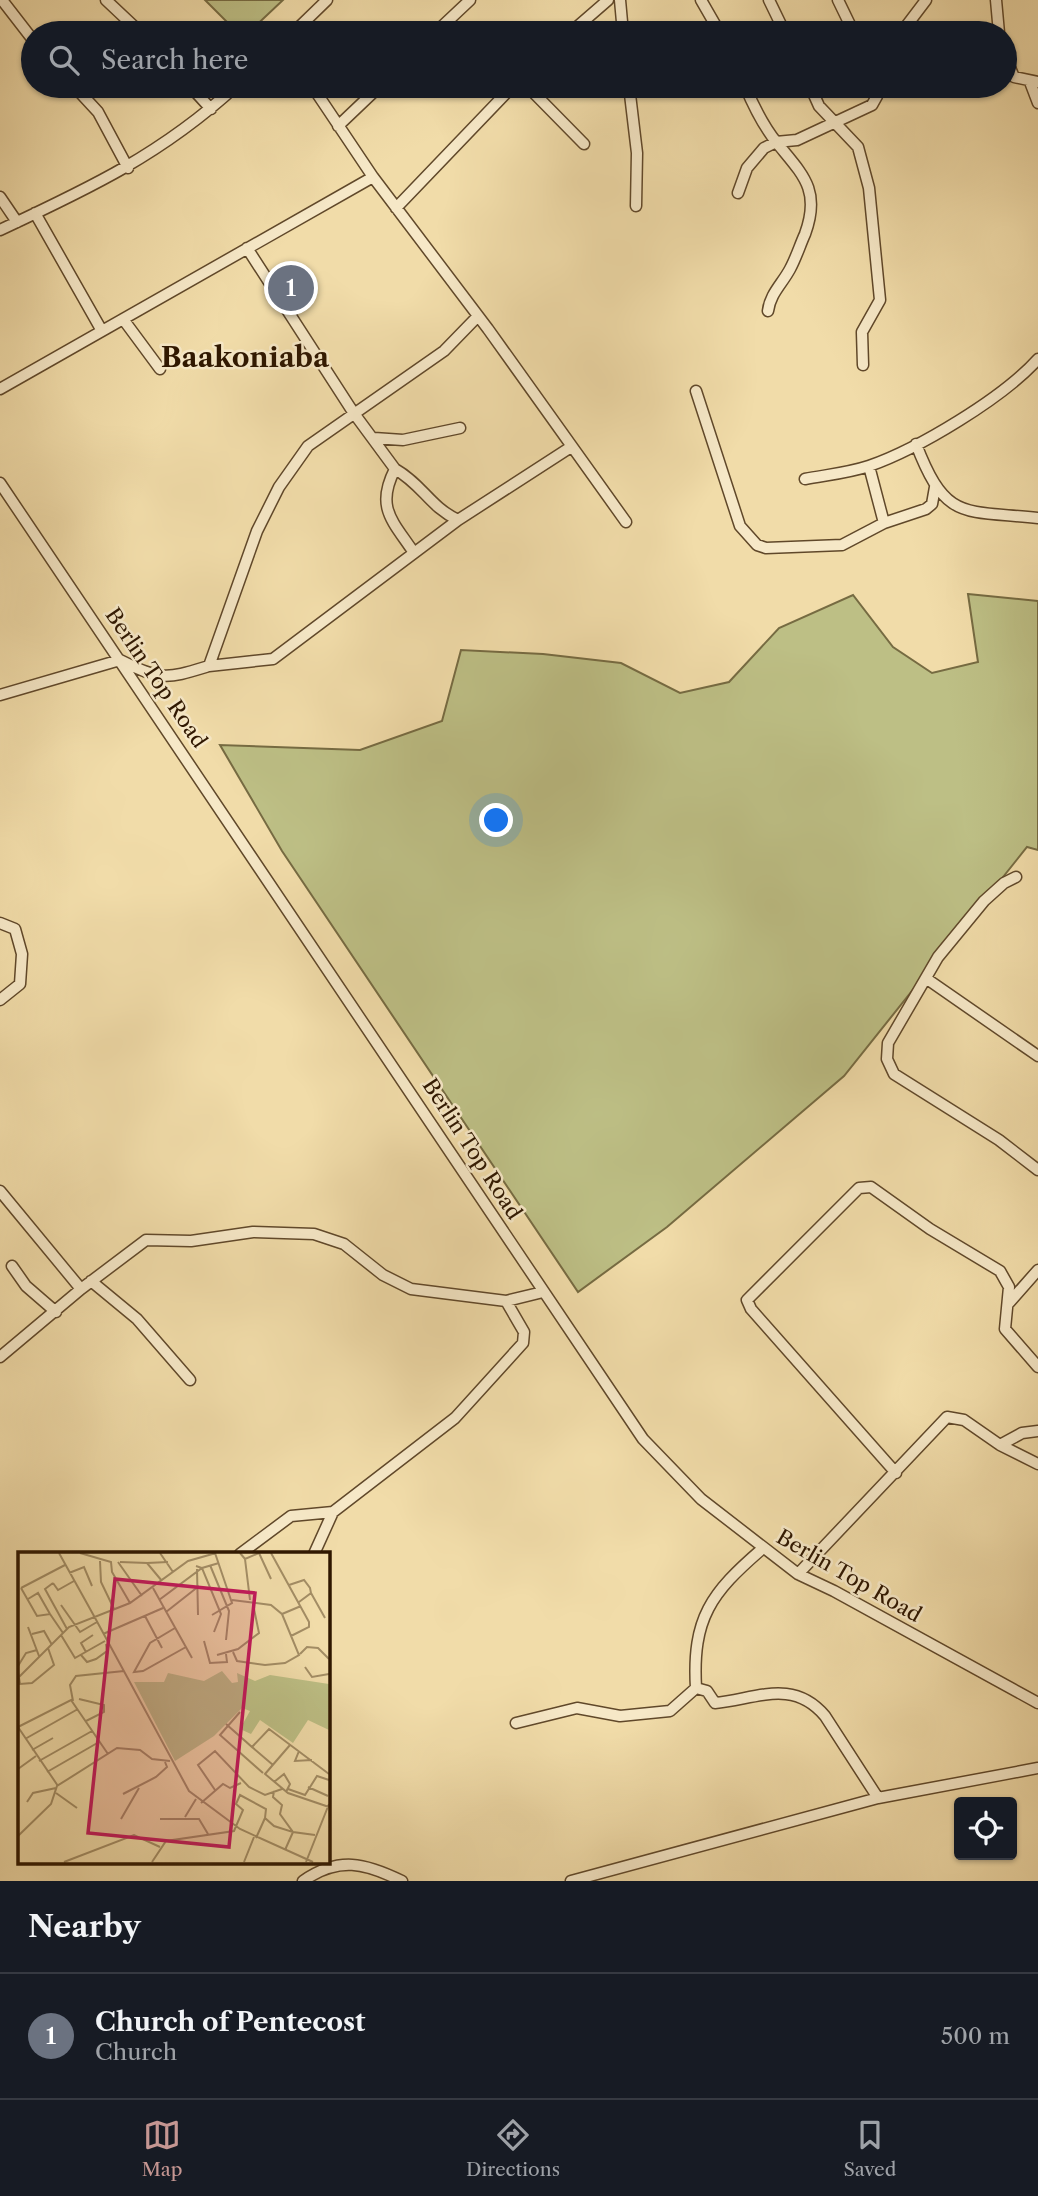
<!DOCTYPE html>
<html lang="en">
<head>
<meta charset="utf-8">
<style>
  body { margin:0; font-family:"Libre Caslon Text",serif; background:#20242c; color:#f1f3f6 }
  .controls { position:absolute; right:21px; bottom:21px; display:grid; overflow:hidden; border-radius:7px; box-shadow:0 2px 5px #0004 }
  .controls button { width:63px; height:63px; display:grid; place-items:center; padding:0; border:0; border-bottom:2px solid #363941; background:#171b24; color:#f1f3f6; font:35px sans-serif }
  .you { position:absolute; left:497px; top:821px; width:24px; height:24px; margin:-18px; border:5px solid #fff; border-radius:50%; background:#1a73e8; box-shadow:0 0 0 10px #1a73e833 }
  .badge { display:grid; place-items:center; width:46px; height:46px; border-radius:50%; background:#c59692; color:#fff; font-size:23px; font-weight:700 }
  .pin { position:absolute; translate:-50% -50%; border:4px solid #fff; box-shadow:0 2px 7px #0006 }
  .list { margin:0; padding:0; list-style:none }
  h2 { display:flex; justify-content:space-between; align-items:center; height:91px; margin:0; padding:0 28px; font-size:30px }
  h2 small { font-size:23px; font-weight:400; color:#9ea1a6 }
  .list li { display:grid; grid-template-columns:46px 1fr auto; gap:21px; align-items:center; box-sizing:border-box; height:126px; padding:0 28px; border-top:2px solid #363941 }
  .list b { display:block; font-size:26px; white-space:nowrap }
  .list p { margin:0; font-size:23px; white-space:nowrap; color:#9ea1a6 }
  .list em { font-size:23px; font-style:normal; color:#9ea1a6 }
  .icon { flex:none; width:38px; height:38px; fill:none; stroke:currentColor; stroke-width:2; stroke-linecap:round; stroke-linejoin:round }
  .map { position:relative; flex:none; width:1038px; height:1881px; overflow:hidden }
  .search { position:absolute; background:#171b24; box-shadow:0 2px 5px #0004; left:21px; right:21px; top:21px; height:77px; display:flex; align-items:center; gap:18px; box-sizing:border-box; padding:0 24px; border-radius:38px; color:#9ea1a6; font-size:26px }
  .sheet { height:217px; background:#171b24 }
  nav { display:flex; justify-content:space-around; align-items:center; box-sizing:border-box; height:98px; border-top:2px solid #363941; background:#171b24; font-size:19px; color:#9ea1a6 }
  nav a { display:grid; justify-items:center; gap:4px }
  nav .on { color:#c59692 }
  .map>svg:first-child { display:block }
  .green { fill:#bdbf85; stroke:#766b42; stroke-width:2 }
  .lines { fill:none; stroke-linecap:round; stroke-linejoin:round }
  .minor-casing { stroke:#60482a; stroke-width:13 }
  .minor { stroke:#f6e8c7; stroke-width:10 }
  .labels { text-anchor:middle; stroke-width:5; stroke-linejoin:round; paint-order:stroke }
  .street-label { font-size:21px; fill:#2f1700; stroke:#f6e8c7 }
  .district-label { font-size:28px; font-weight:bold; fill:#2f1700; stroke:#f6e8c7 }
  .inset-road { fill:none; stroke:#a38d65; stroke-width:2 }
  .view { fill:#c2185b; fill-opacity:0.15; stroke:#c2185b; stroke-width:3.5 }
  .inset-edge { fill:none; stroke:#2f1700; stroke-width:3.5 }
</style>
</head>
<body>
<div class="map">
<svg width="1038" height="1881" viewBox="0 0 1038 1881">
  <rect width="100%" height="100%" fill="#f1dca9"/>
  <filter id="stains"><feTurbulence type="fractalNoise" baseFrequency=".00286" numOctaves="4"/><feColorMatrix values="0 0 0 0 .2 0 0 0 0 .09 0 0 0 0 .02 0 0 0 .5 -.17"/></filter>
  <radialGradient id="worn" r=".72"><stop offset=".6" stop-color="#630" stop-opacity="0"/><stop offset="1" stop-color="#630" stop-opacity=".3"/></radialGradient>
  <path class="green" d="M205 0H283L248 33H238Z
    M968 594 1038 601V850L1027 847 844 1076 667 1227 578 1292 282 851 220 745 360 750 442 721 461 650 543 654 621 663 680 693 729 682 779 628 853 595 893 647 932 673 978 662Z"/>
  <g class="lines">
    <defs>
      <path id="minor" d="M2 0 33 40
        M106 0 141 33
        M620 0 623 33
        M701 0 720 33
        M769 0 785 33
        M838 0 854 33
        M996 0 999 33
        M293 33 327 0
        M435 33 470 0
        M570 33 608 0
        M901 33 926 0
        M1005 56 1014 77 1038 82
        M1030 82 1038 103
        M74 86 98 112 128 168
        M190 86 211 109
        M312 86 373 177 488 329 626 522
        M527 86 584 144
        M629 86 637 153 636 206
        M745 86C753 105 764 127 777 143 803 175 821 190 805 234 800 245 796 258 790 269 782 284 770 294 768 311
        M810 86 819 106 858 147 869 188 880 300 862 332 863 365
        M338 126 380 86
        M738 193 747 168 764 148 776 142 797 140 872 105 877 96V86
        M0 197 17 222
        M396 208 513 86
        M35 213 102 331
        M0 230C90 188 162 154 236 86
        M247 248 353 412 395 469
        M478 316 444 351 308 446 279 487 257 531 209 666 273 659 458 520 571 447
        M123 319 160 369
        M0 389 373 177
        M696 391 740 526 757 545 766 548 842 545 884 523 869 466
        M374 438 403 440 460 428
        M916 444C946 522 963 510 1038 518
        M805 479C826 475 848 473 869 466 918 449 1003 398 1038 359
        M0 483 643 1439 701 1499 798 1574 834 1591 1038 1703
        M884 523 926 509 932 504 935 487
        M414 553C393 521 375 508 395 469 423 485 429 506 458 520
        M0 695 120 660C162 681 166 679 209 666
        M1016 877 1004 883 984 901 938 957 888 1043 887 1059 894 1074 999 1140 1038 1170
        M0 923 15 929 22 954 20 984 0 1000
        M927 979 1038 1056
        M0 1191 81 1289
        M12 1266 26 1286 56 1312
        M91 1281 137 1319 190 1380
        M1008 1304 1038 1270
        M0 1357 81 1289 146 1240 191 1241 253 1232 314 1234 344 1244 383 1275 411 1289 506 1301 543 1292
        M1000 1445 1038 1464
        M896 1473 751 1309 747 1300 859 1188 871 1187 930 1229 1000 1271 1009 1287 1005 1329 1038 1367
        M240 1554 291 1516 333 1512 455 1418 523 1343 524 1332 506 1301
        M314 1554 333 1512
        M798 1574 947 1417 964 1420 1000 1445 1022 1433 1038 1431
        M696 1688C692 1618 711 1593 762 1549
        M516 1723 577 1708 620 1716 670 1711 696 1688 707 1691 715 1703C756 1699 793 1678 825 1716L878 1798
        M303 1881C339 1856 365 1863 402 1881
        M571 1881 878 1798 1038 1768"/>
    </defs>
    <use href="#minor" class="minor-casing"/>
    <use href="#minor" class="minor"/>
  </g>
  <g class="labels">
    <g class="street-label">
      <text transform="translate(156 678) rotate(56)" y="7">Berlin Top Road</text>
      <text transform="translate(472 1149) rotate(57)" y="7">Berlin Top Road</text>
      <text transform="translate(849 1576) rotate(30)" y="7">Berlin Top Road</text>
    </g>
    <g class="district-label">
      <text x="245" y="367">Baakoniaba</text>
    </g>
  </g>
  <g transform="translate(18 1552)">
    <rect width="312" height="312" fill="#f1dca9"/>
    <path d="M204 119 214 131 220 130 219 121 237 129 252 123 311 132V178L290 168 275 191 242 168 233 182 222 177 232 159 224 156 196 184 157 209 116 130H146L150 121 186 129Z" fill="#bdbf85"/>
    <path class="inset-road" d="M41 1 76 64M62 1 93 10 94 20 112 51M142 1 155 20M222 1 227 7 241 1M241 1 253 27M253 1 291 70V75L273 84M227 7 232 48M82 9 83 30 96 57M100 10 124 44M102 10 129 11 144 29M129 11 150 10M192 13 211 59 208 88M178 14 184 16 203 62 196 80M179 17 180 63M51 21 66 15 74 34M35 31 27 37 49 77M35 31 40 38 56 29M271 33 286 28 292 36 293 41 281 50M3 36 19 64 32 62 45 81M3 36 47 13M135 36 174 106M293 41 307 66M10 47 20 41 32 62M141 48 184 16 201 11M214 48 253 53 264 62 283 54M43 53 62 80 79 70M148 60 181 34M194 63 214 51 197 1M76 64 171 239 222 277 295 310M127 64 144 96M10 75 21 104M157 76 132 91 116 120 125 119 168 95M14 82 26 79 34 93M85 82 145 56M43 83 57 106 87 89M186 89 192 111 209 110 208 102M68 100 63 91 75 83M215 100 219 109 247 113 267 111 281 103 264 62M282 102 289 95 300 96 311 107M63 103 69 110 78 107 89 99 88 92M199 103 220 97 241 81 235 52M0 114 8 101 19 98M287 115 294 125 311 122M0 120 2 132 14 131 36 113 30 96M0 126 51 75 112 51 170 9 198 1M61 147 86 153V160L68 169M55 149 52 133 58 124 106 119M222 160 202 183 245 221M208 172 234 195 251 177 311 222M0 175 53 148 90 202M0 175 40 234M7 187 60 157M272 193 247 222 270 241 311 255M234 195 255 213M14 198 35 186M281 199 277 209 294 208M21 209 74 179M0 217 18 204M29 220 81 190M256 230 266 222 272 232 268 240M290 235 310 244M270 237 287 243 299 224 311 228M197 238 180 213 197 199 231 235 247 243 264 237M256 239 255 245 264 253 262 262 275 280 297 283M38 241 59 256M105 242 138 225 149 215 147 210M9 250 15 241 38 236M183 251 205 232 212 236 223 231M167 265 178 247M103 267 121 236M142 267H181L190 282M0 284 33 252 39 234 99 196 122 198 134 207 152 209M238 286 247 266M46 310 116 283 142 295M134 310 148 289 216 279 225 258 218 252 222 243 248 257 247 266 256 274 275 280 267 298M226 310 236 285M288 310 311 252"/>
    <path class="view" d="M97 27 237 41 211 295 70 281Z"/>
    <rect width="312" height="312" class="inset-edge"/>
  </g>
  <rect width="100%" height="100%" filter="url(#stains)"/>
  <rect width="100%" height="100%" fill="url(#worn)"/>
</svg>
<div class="controls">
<button><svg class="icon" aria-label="locate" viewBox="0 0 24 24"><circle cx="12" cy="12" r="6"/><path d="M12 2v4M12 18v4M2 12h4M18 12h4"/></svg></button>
</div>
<div class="you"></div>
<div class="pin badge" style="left:291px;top:288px;background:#6b7280">1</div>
<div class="search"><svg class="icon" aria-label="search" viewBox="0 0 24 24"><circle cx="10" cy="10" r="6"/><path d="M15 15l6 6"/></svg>Search here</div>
</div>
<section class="sheet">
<h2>Nearby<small></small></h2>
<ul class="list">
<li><span class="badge" style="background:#6b7280">1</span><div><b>Church of Pentecost</b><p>Church</p></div><em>500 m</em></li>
</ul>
</section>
<nav>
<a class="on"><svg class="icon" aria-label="map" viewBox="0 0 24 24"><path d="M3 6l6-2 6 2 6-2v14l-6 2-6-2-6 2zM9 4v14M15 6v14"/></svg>Map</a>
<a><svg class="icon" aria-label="directions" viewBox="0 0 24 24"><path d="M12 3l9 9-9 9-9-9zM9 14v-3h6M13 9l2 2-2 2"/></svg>Directions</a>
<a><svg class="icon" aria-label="saved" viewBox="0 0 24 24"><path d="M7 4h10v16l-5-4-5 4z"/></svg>Saved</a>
</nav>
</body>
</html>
